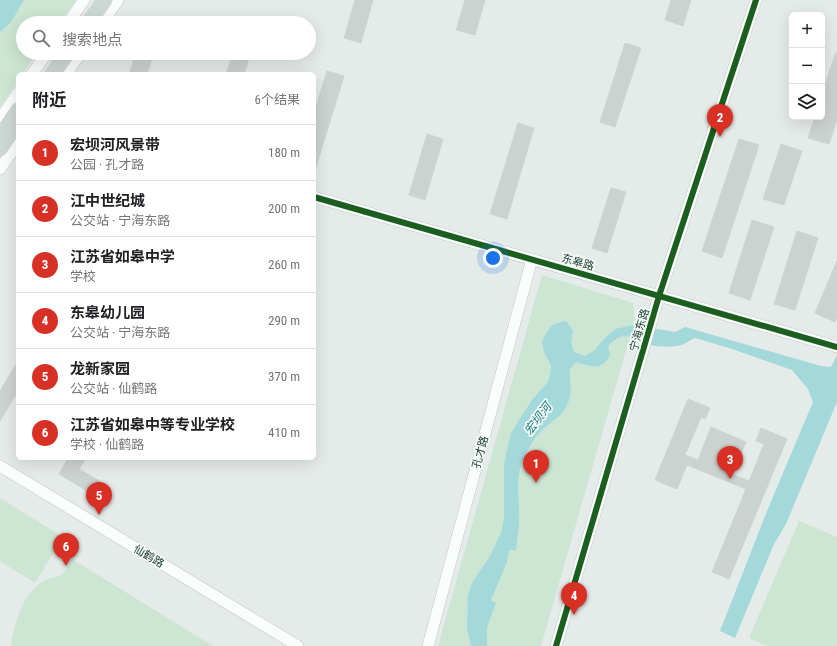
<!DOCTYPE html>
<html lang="zh">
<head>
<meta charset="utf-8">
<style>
  body { margin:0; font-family:"Roboto Condensed","Noto Sans SC",sans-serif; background:#f2f2f2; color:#202124 }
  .controls { position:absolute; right:12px; top:12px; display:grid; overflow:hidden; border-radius:6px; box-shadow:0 4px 16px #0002 }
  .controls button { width:36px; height:36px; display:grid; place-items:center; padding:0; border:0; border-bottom:1px solid #e0e0e0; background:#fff; color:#202124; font:20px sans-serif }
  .you { position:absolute; left:493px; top:258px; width:14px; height:14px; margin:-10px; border:3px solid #fff; border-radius:50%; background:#1a73e8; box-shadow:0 0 0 6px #1a73e833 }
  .badge { display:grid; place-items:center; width:26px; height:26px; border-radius:50%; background:#d93025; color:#fff; font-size:13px; font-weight:700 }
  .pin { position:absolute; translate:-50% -33px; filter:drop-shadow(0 1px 2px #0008) }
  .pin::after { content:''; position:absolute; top:21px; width:14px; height:12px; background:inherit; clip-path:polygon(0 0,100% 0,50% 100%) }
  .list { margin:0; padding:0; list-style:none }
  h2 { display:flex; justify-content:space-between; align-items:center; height:52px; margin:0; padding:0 16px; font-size:17px }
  h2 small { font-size:13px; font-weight:400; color:#757577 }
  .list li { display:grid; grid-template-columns:26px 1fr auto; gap:12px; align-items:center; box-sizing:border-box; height:56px; padding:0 16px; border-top:1px solid #e0e0e0 }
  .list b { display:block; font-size:15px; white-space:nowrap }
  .list p { margin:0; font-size:13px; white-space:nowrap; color:#757577 }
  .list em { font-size:13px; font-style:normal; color:#757577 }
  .icon { flex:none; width:22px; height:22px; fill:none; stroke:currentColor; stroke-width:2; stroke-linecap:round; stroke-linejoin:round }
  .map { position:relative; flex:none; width:837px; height:646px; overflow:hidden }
  .search { position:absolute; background:#fff; box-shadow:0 4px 16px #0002; left:16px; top:16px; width:300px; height:44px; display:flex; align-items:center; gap:10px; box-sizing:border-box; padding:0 14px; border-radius:22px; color:#757577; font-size:15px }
  .panel { position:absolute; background:#fff; box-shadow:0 4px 16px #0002; left:16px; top:72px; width:300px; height:388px; border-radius:6px }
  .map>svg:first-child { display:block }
  .green { fill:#cde5d3 }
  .water { fill:#a3d9db }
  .building { fill:#ccd2cf; stroke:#ced4d1 }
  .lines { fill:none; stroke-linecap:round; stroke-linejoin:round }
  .minor-casing { stroke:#c2c8c5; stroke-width:12 }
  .major-casing { stroke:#c1cac7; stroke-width:16 }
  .minor { stroke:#fbfcfc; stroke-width:11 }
  .major { stroke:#cdd7d3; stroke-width:15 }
  .cycleway-casing { stroke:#f3faf6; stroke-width:8 }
  .cycleway { stroke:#1b5e20; stroke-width:6 }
  .labels { text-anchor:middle; stroke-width:3.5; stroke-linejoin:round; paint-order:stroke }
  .street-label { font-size:11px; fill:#214035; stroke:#f3faf6 }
  .water-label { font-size:12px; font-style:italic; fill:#167981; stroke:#f3faf6 }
</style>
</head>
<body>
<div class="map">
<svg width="837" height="646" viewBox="0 0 837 646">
  <rect width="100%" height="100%" fill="#e5ebe8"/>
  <path class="green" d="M0 0H76L59 23H23V53H37L22 74H18V80L0 107Z
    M542 275 633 303 635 319 541 646H438Z
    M0 498 63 537 35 583 0 561Z
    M799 521 837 537V646H767L749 638Z
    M72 559 213 646H11C14 625 23 591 44 581 50 578 57 577 62 575Z"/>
  <path class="water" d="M0 0H24L11 22 0 32Z
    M566 321 570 326 573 331 571 342 574 352 585 356 595 350 603 340 615 329 634 325 675 332 685 327 821 366 831 367 837 355V402L786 524 774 544 735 638 720 631 767 511 813 402 808 389 792 370 732 349 695 338C690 340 686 344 681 345 675 347 662 347 656 346 637 342 626 326 608 346L610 355C602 372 590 366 576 362L570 369C569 381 573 391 568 403 564 415 552 421 543 429 534 438 527 450 522 462 515 481 520 501 519 520 519 530 517 540 516 550H509L507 562 491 600 496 603 487 627V646H471L467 628 468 595 472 583 490 556 501 533 504 519V464L511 433 532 400 547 383 550 376 551 366 544 352 542 342 546 334 551 326 557 323Z"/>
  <path class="building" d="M355 0H373L361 43 344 38Z
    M465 0H485L475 35 456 30Z
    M671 0H691L683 26 665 20Z
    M625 43 641 48 615 127 600 122Z
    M836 52H837V120L829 144 808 138 815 117H822V94Z
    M136 53H154L147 74H129Z
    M233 53H251L244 74H226Z
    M327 71 344 76 316 167H314V113Z
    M518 123 534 128 507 219 490 214Z
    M427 134 443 139 425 200 409 195Z
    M739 139 759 145 722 258 702 251Z
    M781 144 802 151 784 205 763 199Z
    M611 188 626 192 607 253 592 248Z
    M752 220 774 227 750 300 729 293Z
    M797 231 818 238 795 310 774 304Z
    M837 261V317L835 322 815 313Z
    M18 361V391L0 421V391Z
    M688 399 710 408 705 419 701 417 685 455 698 460 711 427 746 442 732 474 749 481 764 444 756 441 761 428 787 439 729 579 712 572 746 489 687 465 677 489 655 480Z
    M68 458H86L79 469 101 482 94 495 59 474Z"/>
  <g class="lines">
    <defs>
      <path id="minor" d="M68 23 84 0
        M102 23 118 0
        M32 74 47 53
        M66 74 81 53
        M0 119 18 93
        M0 169 18 143
        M314 197 837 347
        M0 466 298 646
        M428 646 532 259
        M556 646 659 296 756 0"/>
      <path id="major" d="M89 23 105 0
        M53 74 68 53
        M4 130 18 110
        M0 149 18 123"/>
    </defs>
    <use href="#minor" class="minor-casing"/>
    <use href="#major" class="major-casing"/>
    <use href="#minor" class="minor"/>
    <use href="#major" class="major"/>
    <defs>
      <path id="cycleway" d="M314 197 837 347
        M556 646 659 296 756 0"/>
    </defs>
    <use href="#cycleway" class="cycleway-casing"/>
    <use href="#cycleway" class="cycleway"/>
  </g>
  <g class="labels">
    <g class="street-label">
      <text transform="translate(578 262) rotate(16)" y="4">东皋路</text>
      <text transform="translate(639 330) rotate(-74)" y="4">宁海东路</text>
      <text transform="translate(480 452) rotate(-75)" y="4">孔才路</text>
      <text transform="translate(149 556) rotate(31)" y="4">仙鹤路</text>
    </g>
    <g class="water-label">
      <text transform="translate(538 419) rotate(-53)" y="4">宏坝河</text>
    </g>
  </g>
</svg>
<div class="controls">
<button>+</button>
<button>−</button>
<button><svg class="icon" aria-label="layers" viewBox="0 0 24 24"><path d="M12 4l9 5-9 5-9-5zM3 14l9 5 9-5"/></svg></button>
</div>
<div class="you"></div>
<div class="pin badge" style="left:536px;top:483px">1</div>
<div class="pin badge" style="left:720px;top:137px">2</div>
<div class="pin badge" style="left:730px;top:479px">3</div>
<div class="pin badge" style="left:574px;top:615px">4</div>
<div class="pin badge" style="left:99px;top:515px">5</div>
<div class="pin badge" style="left:66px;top:566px">6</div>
<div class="search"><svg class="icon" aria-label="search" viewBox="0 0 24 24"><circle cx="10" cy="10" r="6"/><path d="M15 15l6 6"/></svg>搜索地点</div>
<section class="panel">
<h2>附近<small>6个结果</small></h2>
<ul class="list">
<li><span class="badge">1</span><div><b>宏坝河风景带</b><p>公园 · 孔才路</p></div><em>180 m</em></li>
<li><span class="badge">2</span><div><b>江中世纪城</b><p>公交站 · 宁海东路</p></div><em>200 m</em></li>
<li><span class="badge">3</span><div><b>江苏省如皋中学</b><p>学校</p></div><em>260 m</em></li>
<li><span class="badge">4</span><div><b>东皋幼儿园</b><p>公交站 · 宁海东路</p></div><em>290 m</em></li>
<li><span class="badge">5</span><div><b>龙新家园</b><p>公交站 · 仙鹤路</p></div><em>370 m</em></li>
<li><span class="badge">6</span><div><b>江苏省如皋中等专业学校</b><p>学校 · 仙鹤路</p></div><em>410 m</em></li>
</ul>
</section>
</div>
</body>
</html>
